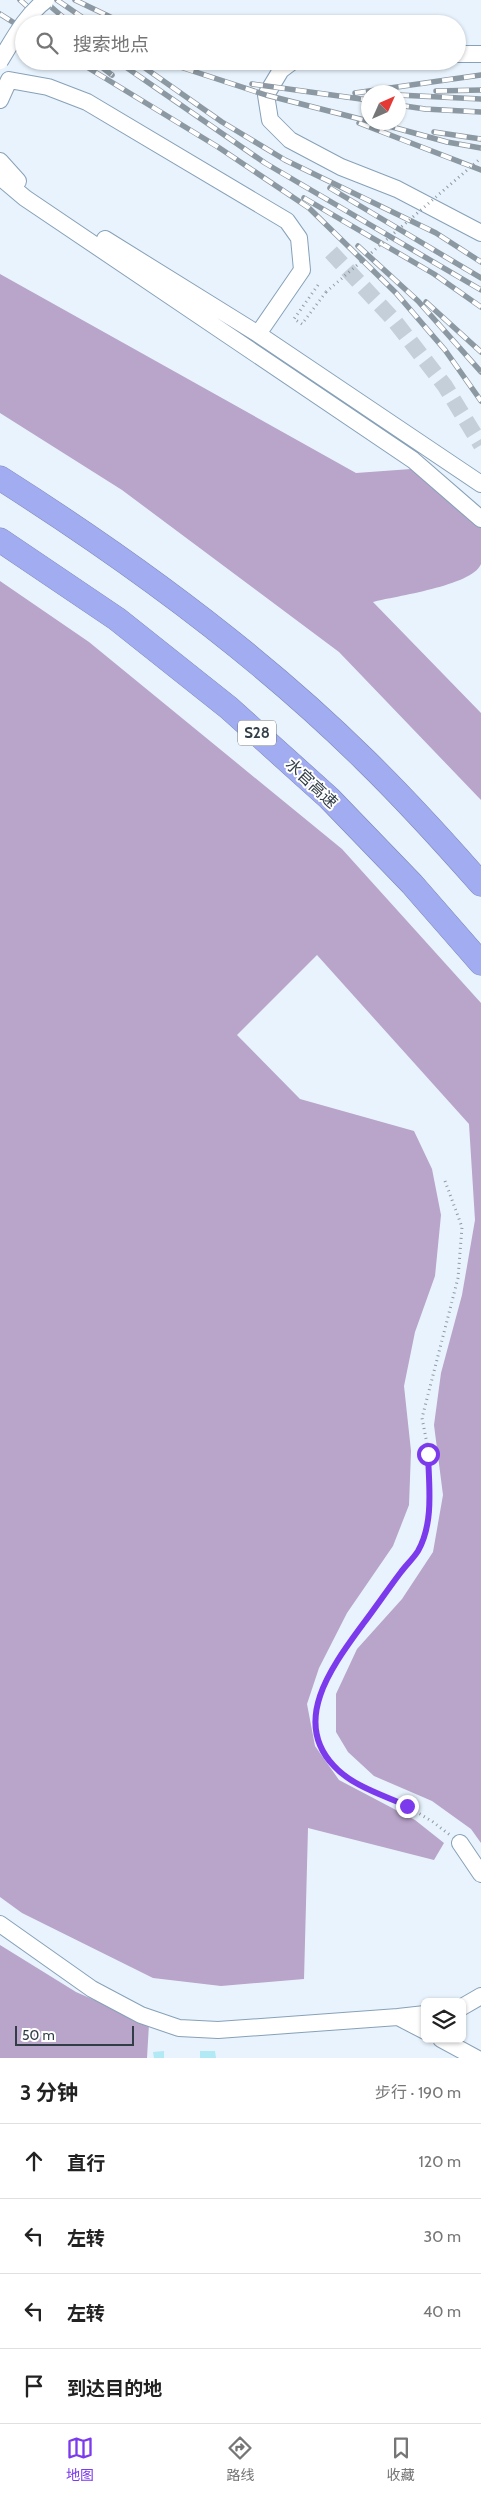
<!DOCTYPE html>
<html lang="zh">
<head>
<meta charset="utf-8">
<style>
  body { margin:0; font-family:Cabin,"Noto Sans SC",sans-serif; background:#f6f6f6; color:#222 }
  .controls { position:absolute; right:15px; bottom:15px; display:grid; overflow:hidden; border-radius:8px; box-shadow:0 1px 4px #0004 }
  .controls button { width:45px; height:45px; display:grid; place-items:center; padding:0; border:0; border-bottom:1px solid #e0e0e0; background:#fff; color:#222; font:25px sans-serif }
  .compass { position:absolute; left:361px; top:85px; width:45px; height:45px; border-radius:50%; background:#fff; box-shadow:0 1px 4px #0004; rotate:45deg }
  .scale { position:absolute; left:15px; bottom:12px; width:119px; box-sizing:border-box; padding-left:5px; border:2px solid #323e47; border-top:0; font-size:14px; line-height:18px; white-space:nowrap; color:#323e47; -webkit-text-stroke:4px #fff; paint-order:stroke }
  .stop { position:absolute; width:15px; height:15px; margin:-11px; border:4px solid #7c3aed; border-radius:50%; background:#fff }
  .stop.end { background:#7c3aed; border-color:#fff; box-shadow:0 1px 5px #0008 }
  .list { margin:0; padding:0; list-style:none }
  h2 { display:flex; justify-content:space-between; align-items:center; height:65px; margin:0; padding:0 20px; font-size:21px }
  h2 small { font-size:16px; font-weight:400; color:#767676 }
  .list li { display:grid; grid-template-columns:32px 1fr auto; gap:15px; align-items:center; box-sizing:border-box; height:75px; padding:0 20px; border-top:1px solid #e0e0e0 }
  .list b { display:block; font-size:19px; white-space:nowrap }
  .list em { font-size:16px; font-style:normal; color:#767676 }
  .icon { flex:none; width:28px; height:28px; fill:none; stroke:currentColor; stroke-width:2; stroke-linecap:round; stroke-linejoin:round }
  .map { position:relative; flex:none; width:481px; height:2058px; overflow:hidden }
  .search { position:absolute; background:#fff; box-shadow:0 1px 4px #0004; left:15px; right:15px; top:15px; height:55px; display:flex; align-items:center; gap:12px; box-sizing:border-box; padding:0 18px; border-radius:28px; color:#767676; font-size:19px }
  .sheet { height:365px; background:#fff }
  nav { display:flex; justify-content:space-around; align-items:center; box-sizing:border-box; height:70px; border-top:1px solid #e0e0e0; background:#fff; font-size:14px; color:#767676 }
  nav a { display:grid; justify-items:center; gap:2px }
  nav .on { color:#7c3aed }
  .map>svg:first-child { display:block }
  .forest { fill:#b9a4ca }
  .building { fill:#b1e9f4 }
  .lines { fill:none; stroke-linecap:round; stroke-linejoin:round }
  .minor-tunnel { stroke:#c4cfd9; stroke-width:16; stroke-dasharray:16 8; stroke-linecap:butt }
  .minor-casing { stroke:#87a1b8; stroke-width:18 }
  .highway-casing { stroke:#7b86b5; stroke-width:25 }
  .path { stroke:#8f9aa4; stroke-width:3; stroke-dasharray:1 4; stroke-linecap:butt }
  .minor { stroke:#fff; stroke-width:16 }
  .highway { stroke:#a2acf0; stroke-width:24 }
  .rail-casing { stroke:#8d99a2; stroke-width:5.5 }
  .rail { stroke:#fff; stroke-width:4; stroke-dasharray:11; stroke-linecap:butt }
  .minor-bridge-casing { stroke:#87a1b8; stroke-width:18; stroke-linecap:butt }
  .path-bridge { stroke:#8f9aa4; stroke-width:3; stroke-dasharray:1 4; stroke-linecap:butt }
  .minor-bridge { stroke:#fff; stroke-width:16 }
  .route { stroke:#7c3aed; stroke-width:6 }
  .labels { text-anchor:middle; stroke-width:4; stroke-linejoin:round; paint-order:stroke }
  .shield { fill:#fff; stroke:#70787e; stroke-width:1 }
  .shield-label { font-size:15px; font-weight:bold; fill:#323e47 }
  .street-label { font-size:16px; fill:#323e47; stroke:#fff }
</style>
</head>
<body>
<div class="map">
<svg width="481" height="2058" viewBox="0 0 481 2058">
  <rect width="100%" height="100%" fill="#e8f3fd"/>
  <path class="forest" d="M0 274 356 473 411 469 481 521C481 531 481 555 481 564 472 586 395 596 373 602L481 713V800L339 652 122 490 0 413Z
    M0 581 89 642 342 849 481 1003V1843L471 1829 432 1801 374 1776 348 1752 336 1732V1694L357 1649 402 1599 433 1552 443 1495 434 1425 441 1373 462 1295 475 1220 469 1124 317 955 237 1035 300 1099 414 1131 432 1169 441 1215 435 1276 415 1332 404 1386 411 1451 409 1505 393 1546 347 1613 319 1668 307 1704 315 1746 339 1780 415 1820 444 1843 434 1860 308 1828 304 1979 221 1986 153 1978 22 1913 0 1897Z
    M0 1945 76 1992 149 2024 147 2058H0Z"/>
  <path class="building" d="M164 2051V2058H154L153 2052Z
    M200 2051H215L216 2058H200Z"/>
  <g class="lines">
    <path class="minor-tunnel" d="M331 252 393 319 445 386 481 445"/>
    <defs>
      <path id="minor" d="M457 54H481
        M293 61 281 70 266 95 270 120 290 140 341 167 397 189 481 233
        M0 100 9 80 48 87 87 102 287 221 299 238 302 270 258 334
        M0 161 18 181
        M0 177 25 198 413 460 481 519
        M105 239 258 334 481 484
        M460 1843 481 1874
        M0 1924 92 1989 141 2015 179 2028 218 2030 398 2017 425 2031
        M462 2007 481 1996
        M398 2017 425 2014
        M441 2039 476 2058"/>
      <path id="highway" d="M0 478C129 560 256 652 365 760 405 799 444 842 481 884
        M0 540 117 619 229 708 329 798 412 884 481 963"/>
    </defs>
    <use href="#minor" class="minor-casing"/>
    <use href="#highway" class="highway-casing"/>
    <path class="path" d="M318 285 294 319 302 324 326 292
      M445 1181 462 1227 458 1278 422 1418 429 1454V1518L418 1551 341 1654 325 1681 317 1703 316 1727 321 1748 334 1766 349 1779 407 1806 433 1822 450 1835"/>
    <use href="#minor" class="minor"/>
    <use href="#highway" class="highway"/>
    <defs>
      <path id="rail" d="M20 0 47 24
        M43 0 71 24
        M57 0 92 24
        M75 0 125 24
        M0 14 24 29
        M457 37H460
        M77 61 218 147 309 208 396 293 445 350 481 401
        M94 61 112 75
        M117 61 265 163 481 290
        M135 61 222 122 285 160 436 233 481 262
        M162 61 266 95 368 121
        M252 84 368 100
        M436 91 481 90
        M355 93 481 75
        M398 95 481 99
        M398 105 425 109 481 112
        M374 122 447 142 481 148
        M359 123 481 170
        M434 132 481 139
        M330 188 481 278
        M304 198 434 274 481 307
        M358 246 418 301 481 372
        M426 302 481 352"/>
    </defs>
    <use href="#rail" class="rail-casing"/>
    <use href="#rail" class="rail"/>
    <defs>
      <path id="minor-bridge" d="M0 61C13 40 25 16 46 0"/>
    </defs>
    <use href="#minor-bridge" class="minor-bridge-casing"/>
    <path class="path-bridge" d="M326 292 481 158"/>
    <use href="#minor-bridge" class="minor-bridge"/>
  </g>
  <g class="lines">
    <path class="route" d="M407 1806C383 1795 352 1786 334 1766 290 1720 334 1664 363 1624 376 1607 388 1589 401 1572 406 1565 413 1559 418 1551 434 1523 429 1486 428 1454"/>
  </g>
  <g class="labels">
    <rect class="shield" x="238" y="720.5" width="38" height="25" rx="4"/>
    <g class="shield-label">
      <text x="257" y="738">S28</text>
    </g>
    <g class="street-label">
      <text transform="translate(312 783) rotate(43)" y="6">水官高速</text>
    </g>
  </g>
</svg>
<div class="controls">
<button><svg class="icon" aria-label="layers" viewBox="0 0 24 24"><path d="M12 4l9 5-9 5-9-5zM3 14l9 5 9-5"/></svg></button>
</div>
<svg class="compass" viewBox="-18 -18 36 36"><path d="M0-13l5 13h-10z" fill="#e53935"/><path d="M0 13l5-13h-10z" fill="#767676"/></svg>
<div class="scale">50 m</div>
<div class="stop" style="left:428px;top:1454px"></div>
<div class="stop end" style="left:407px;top:1806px"></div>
<div class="search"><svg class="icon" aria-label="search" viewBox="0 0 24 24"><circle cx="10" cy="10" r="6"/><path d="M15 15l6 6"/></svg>搜索地点</div>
</div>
<section class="sheet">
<h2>3 分钟<small>步行 · 190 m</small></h2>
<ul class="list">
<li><svg class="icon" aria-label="ahead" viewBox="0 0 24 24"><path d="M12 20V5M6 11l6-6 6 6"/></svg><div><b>直行</b></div><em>120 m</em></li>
<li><svg class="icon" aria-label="left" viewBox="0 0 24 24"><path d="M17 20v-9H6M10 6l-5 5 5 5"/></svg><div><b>左转</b></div><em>30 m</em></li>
<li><svg class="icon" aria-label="left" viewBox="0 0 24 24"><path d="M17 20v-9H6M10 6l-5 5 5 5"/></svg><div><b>左转</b></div><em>40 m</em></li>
<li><svg class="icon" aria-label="arrive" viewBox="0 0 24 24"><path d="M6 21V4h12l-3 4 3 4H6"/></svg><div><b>到达目的地</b></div></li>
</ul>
</section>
<nav>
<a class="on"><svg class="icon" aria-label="map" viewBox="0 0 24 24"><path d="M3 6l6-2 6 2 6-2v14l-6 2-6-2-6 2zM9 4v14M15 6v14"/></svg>地图</a>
<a><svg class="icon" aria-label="directions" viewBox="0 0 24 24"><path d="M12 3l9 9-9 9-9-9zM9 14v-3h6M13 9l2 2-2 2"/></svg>路线</a>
<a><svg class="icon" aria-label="saved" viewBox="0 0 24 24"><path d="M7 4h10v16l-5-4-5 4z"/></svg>收藏</a>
</nav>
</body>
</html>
